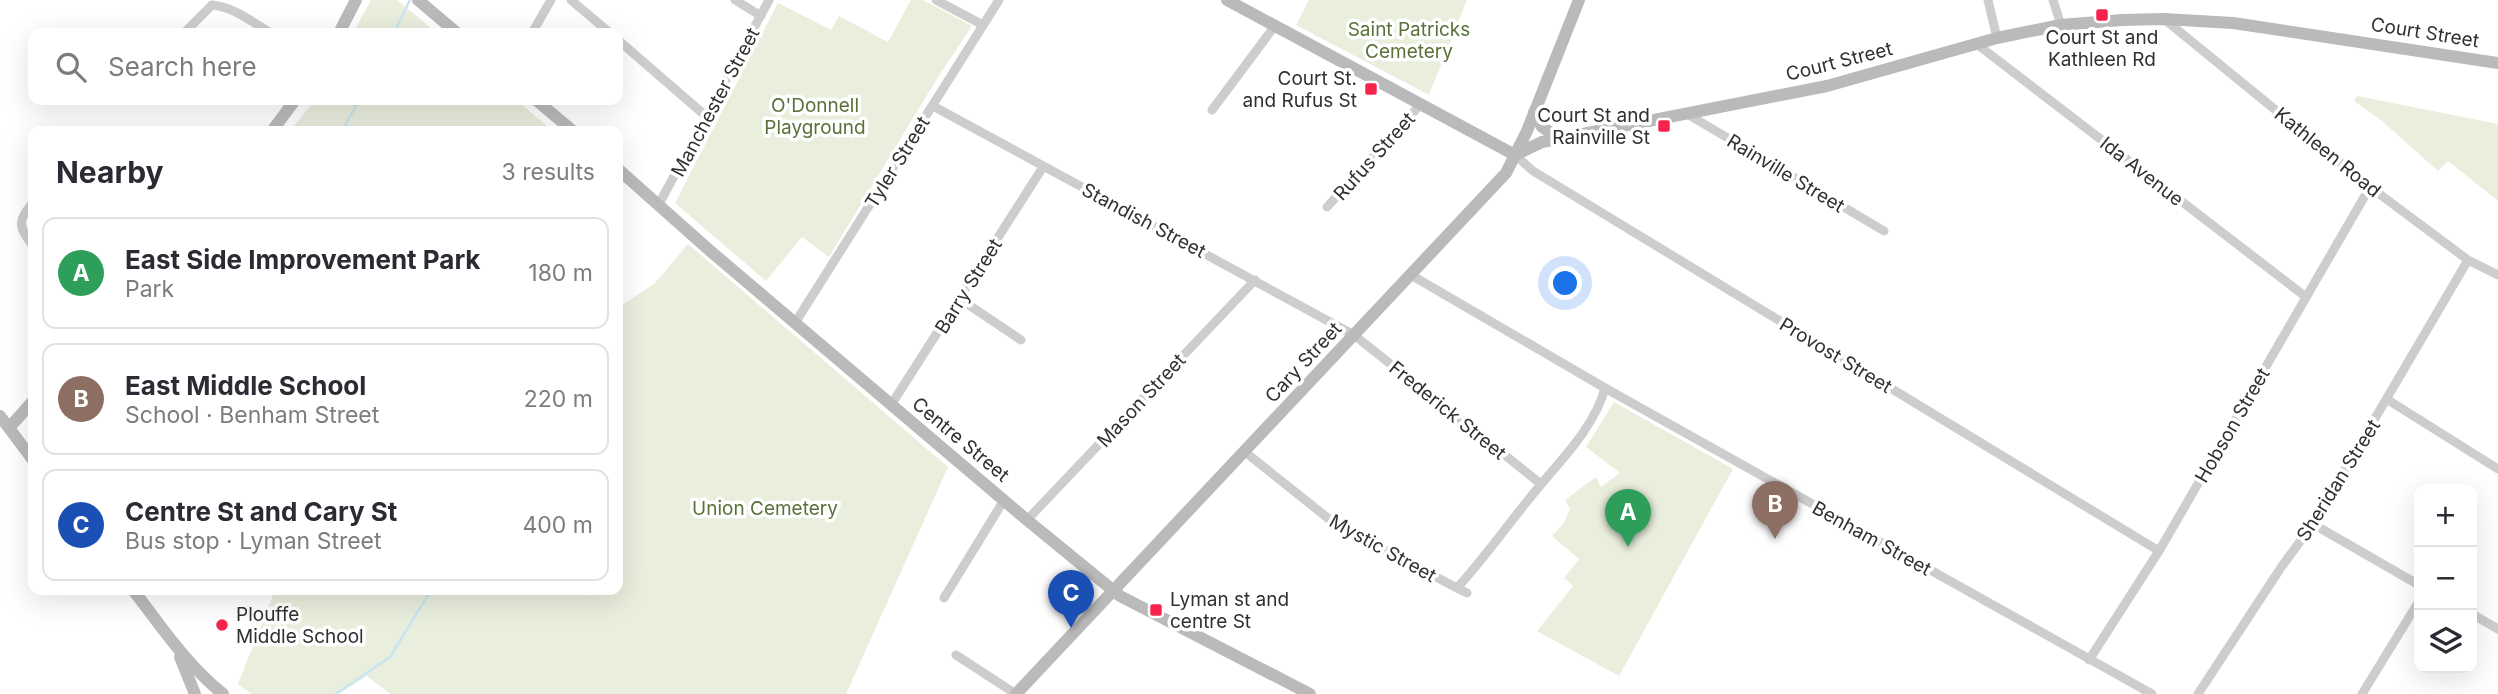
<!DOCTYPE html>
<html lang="en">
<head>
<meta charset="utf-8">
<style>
  body { margin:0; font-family:Inter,sans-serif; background:#f7f7f7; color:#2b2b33 }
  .controls { position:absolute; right:21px; bottom:21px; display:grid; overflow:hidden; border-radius:14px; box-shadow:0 7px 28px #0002 }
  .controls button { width:63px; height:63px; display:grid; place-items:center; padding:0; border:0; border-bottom:2px solid #e1e1e2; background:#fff; color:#2b2b33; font:35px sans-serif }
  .you { position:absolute; left:1566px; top:284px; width:24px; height:24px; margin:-18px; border:5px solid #fff; border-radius:50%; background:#1a73e8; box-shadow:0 0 0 10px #1a73e833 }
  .badge { display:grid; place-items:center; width:46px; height:46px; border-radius:50%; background:#f6244c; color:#fff; font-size:23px; font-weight:700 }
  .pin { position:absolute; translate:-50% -58px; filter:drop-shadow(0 2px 4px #0008) }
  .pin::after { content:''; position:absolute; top:37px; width:24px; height:21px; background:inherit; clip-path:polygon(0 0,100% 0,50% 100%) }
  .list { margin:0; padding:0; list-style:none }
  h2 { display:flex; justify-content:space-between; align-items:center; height:91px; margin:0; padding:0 28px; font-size:30px }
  h2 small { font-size:23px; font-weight:400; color:#7c7c81 }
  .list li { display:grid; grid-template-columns:46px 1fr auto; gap:21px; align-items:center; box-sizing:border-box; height:112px; margin:0 14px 14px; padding:0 14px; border:2px solid #e1e1e2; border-radius:14px }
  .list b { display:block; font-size:26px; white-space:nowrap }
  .list p { margin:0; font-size:23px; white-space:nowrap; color:#7c7c81 }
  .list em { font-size:23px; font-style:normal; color:#7c7c81 }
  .icon { flex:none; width:38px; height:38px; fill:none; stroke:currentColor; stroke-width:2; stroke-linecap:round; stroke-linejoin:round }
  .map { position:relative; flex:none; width:2498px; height:694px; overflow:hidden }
  .search { position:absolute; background:#fff; box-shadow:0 7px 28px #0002; left:28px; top:28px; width:595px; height:77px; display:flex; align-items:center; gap:18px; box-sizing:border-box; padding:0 24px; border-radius:14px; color:#7c7c81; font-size:26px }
  .panel { position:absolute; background:#fff; box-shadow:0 7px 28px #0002; left:28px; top:126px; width:595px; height:469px; border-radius:14px }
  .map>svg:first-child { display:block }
  .green { fill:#e9eedd }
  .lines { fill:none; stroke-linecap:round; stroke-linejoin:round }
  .stream { stroke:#c8e5f0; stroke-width:2.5 }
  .street { stroke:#cdcdcd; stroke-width:9 }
  .secondary { stroke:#bababa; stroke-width:12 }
  .poi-dot { fill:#f6244c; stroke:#fff; stroke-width:2.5 }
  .labels { text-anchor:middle; stroke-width:7; stroke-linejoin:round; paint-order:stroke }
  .park-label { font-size:19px; fill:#5a7139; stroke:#fff }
  .street-label { font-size:19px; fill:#303030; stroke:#fff }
  .poi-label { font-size:19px; fill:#303030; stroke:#fff; text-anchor:end }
</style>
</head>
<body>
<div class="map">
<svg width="2498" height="694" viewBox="0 0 2498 694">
  <rect width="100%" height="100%" fill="#fff"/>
  <path class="green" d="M371 0H397L437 33H353Z
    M911 0H923L972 26 938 77 829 257 802 237 766 281 675 203 778 3 831 30 839 16 888 42Z
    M1309 0H1467L1429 95 1296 25Z
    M2357 96 2498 124V201L2448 161 2438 171 2382 121 2354 101Z
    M315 100H516L553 131H290Z
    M688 244 948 467 846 694H390L367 676 338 694H251L238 684 275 590H618V308L655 283Z
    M1614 402 1733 469 1619 676 1537 631 1573 586 1564 578 1579 559 1552 536 1564 523 1570 509 1565 500 1596 477 1601 487 1620 473 1586 447Z"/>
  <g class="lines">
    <path class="stream" d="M394 33 410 0
      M342 131 359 100
      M336 694 390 657 431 590"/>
    <path class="street" d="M571 0 610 33
      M735 0 761 16
      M936 0 983 25
      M1988 0 1997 38
      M2053 0 2061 25
      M2164 19 2370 187 2468 260 2498 275
      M184 33 212 5C234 7 252 22 271 33
      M532 33 551 0
      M618 40 707 117
      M1978 45 2306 297
      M933 106 1354 335 1541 484
      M1212 110 1274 27
      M1689 115 1884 231
      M1515 155 1533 171 2159 551
      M33 203C16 221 19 227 33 246
      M659 204 769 0
      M1327 207 1421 104
      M1411 275 1605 388 2152 694
      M960 299 1021 340
      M795 323 999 0
      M2388 400 2498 469
      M891 405 1043 167
      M1245 452 1334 523 1457 588
      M1027 520 1255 280
      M2313 524 2419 585
      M1467 593 1457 588C1488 554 1513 517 1543 482 1566 455 1596 423 1605 388
      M944 598 1004 500
      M2472 614 2498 629
      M956 655 1016 694
      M2089 660 2159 551 2370 187
      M2198 694 2282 566 2313 524 2468 260
      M2362 694 2419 601"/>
    <path class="secondary" d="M418 0 457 33
      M1227 0 1515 155
      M339 33 356 0
      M536 100 573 131
      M1534 112 1542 127 1561 139
      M272 131 295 100
      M1515 155 1542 142 1827 86 1997 38 2061 25 2122 20 2164 19 2233 23 2498 63
      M618 169 708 249 1027 520 1120 596 1310 694
      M0 416 33 460
      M9 428 33 401
      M133 590C162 627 186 664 223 694
      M180 657 195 694
      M1016 694 1506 173 1527 131 1579 0"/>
  </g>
  <g class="poi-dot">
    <rect x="2095" y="8" width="14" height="14" rx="3.5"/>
    <rect x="1364" y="82" width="14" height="14" rx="3.5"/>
    <rect x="1657" y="119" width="14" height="14" rx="3.5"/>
    <rect x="1149" y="603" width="14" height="14" rx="3.5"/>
    <circle cx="222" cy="625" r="7"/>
  </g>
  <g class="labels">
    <g class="park-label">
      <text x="1409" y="36">Saint Patricks<tspan x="1409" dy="22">Cemetery</tspan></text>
      <text x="815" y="112">O'Donnell<tspan x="815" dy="22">Playground</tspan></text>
      <text x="765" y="515">Union Cemetery</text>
    </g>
    <g class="street-label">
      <text transform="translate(2425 32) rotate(9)" y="7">Court Street</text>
      <text transform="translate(1839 61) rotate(-14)" y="7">Court Street</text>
      <text transform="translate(715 102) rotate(-62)" y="7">Manchester Street</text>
      <text transform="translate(2328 152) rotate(39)" y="7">Kathleen Road</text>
      <text transform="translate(1374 156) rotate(-48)" y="7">Rufus Street</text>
      <text transform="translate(897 162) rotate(-58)" y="7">Tyler Street</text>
      <text transform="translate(2142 171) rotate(38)" y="7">Ida Avenue</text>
      <text transform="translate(1786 173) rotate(31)" y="7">Rainville Street</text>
      <text transform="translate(1144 220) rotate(28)" y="7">Standish Street</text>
      <text transform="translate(968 286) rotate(-58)" y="7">Barry Street</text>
      <text transform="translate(1836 355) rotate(31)" y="7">Provost Street</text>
      <text transform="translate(1303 362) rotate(-47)" y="7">Cary Street</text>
      <text transform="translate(1141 400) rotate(-47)" y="7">Mason Street</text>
      <text transform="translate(1448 410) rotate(39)" y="7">Frederick Street</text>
      <text transform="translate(2232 425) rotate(-60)" y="7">Hobson Street</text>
      <text transform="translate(961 439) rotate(40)" y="7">Centre Street</text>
      <text transform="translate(2338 480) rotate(-58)" y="7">Sheridan Street</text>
      <text transform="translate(1872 538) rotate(29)" y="7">Benham Street</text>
      <text transform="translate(1383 548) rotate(29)" y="7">Mystic Street</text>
    </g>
    <g class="poi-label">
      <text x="2102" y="44" text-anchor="middle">Court St and<tspan x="2102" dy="22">Kathleen Rd</tspan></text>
      <text x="1357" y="85">Court St.<tspan x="1357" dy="22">and Rufus St</tspan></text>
      <text x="1650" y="122">Court St and<tspan x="1650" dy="22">Rainville St</tspan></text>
      <text x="1170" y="606" text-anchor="start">Lyman st and<tspan x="1170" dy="22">centre St</tspan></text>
      <text x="236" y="621" text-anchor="start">Plouffe<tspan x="236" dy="22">Middle School</tspan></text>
    </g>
  </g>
</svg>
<div class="controls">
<button>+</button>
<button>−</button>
<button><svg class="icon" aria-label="layers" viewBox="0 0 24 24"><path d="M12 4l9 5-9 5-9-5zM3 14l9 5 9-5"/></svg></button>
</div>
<div class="you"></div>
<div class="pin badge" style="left:1628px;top:547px;background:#2e9e5b">A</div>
<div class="pin badge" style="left:1775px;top:539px;background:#8d6e63">B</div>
<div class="pin badge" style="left:1071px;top:628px;background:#1a4fb4">C</div>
<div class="search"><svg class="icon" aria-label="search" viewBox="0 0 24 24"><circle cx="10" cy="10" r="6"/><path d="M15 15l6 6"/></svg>Search here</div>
<section class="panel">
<h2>Nearby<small>3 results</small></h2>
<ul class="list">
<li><span class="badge" style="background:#2e9e5b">A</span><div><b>East Side Improvement Park</b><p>Park</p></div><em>180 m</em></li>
<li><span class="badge" style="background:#8d6e63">B</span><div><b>East Middle School</b><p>School · Benham Street</p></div><em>220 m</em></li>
<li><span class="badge" style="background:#1a4fb4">C</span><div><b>Centre St and Cary St</b><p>Bus stop · Lyman Street</p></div><em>400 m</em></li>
</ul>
</section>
</div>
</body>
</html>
